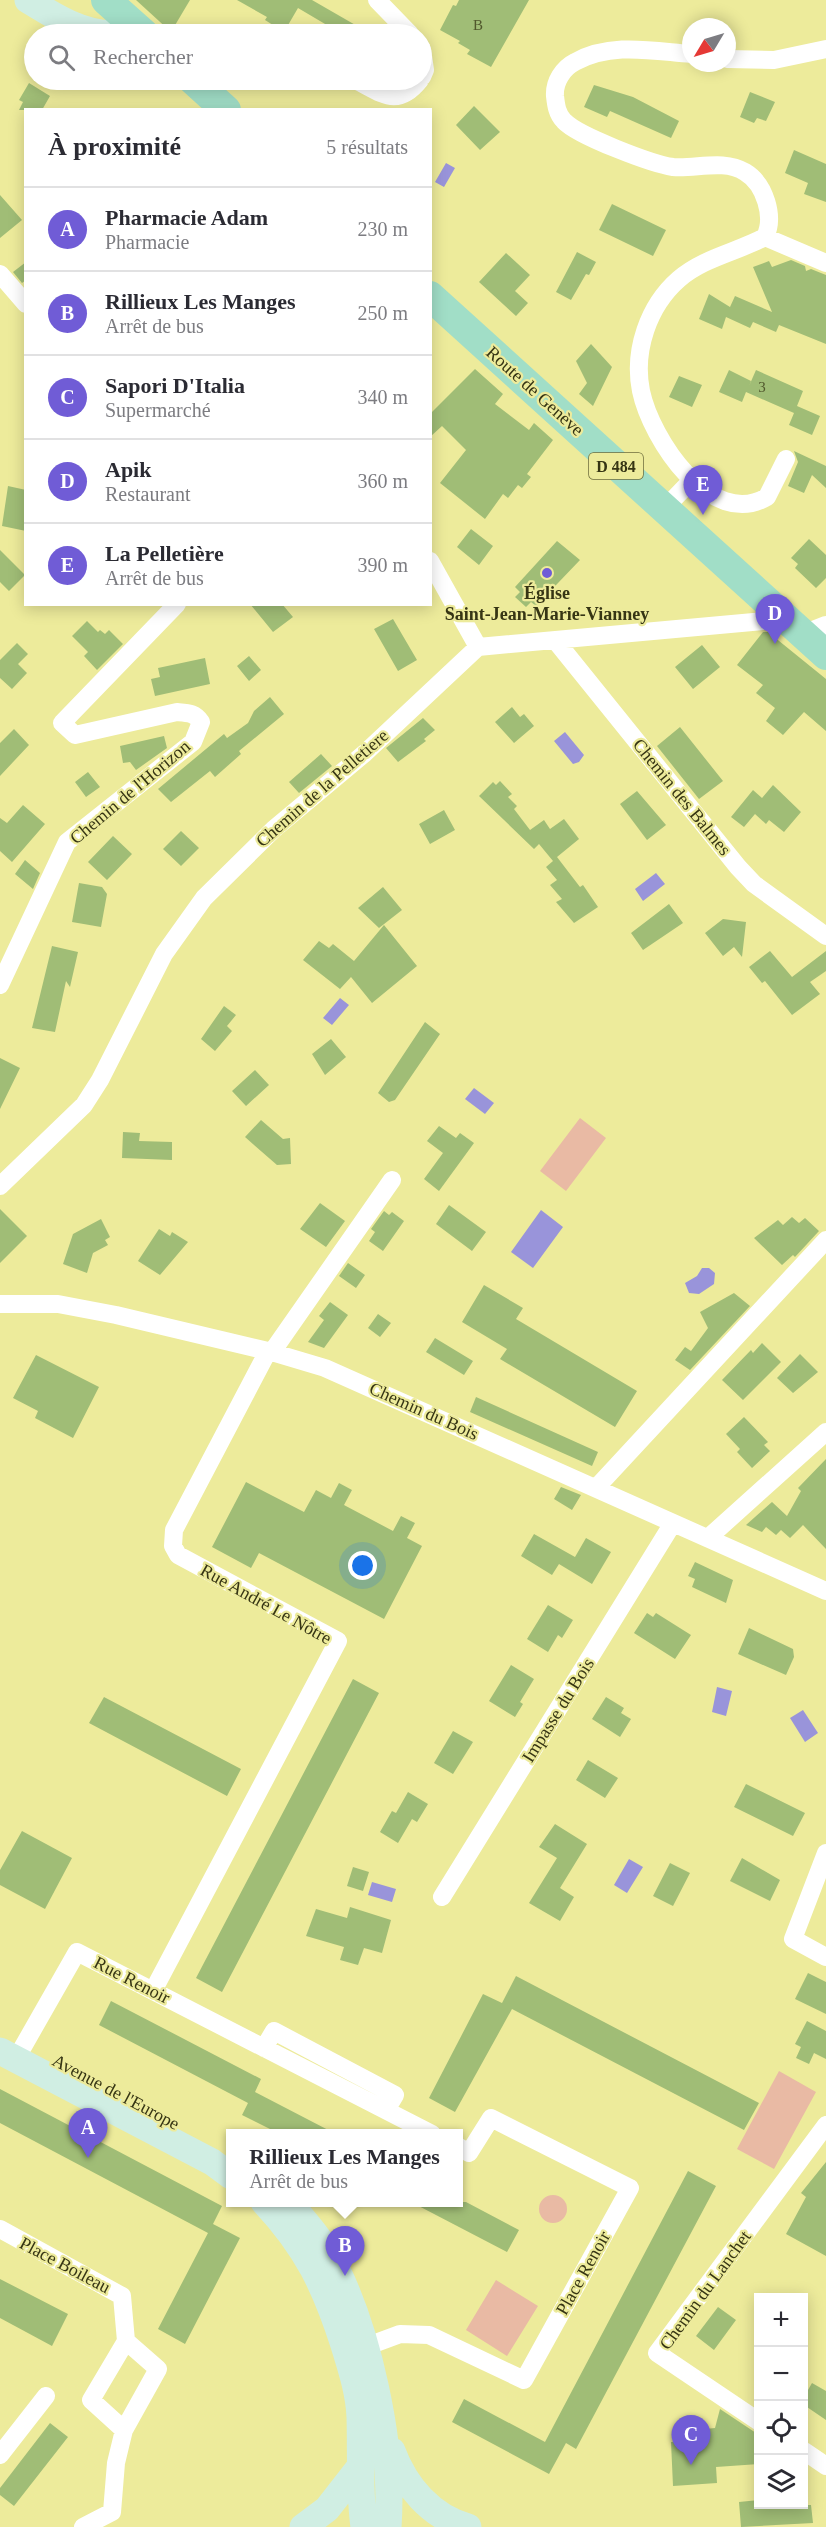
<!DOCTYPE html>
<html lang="fr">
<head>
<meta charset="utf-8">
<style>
  body { margin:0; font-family:Georgia,serif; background:#f2f2f3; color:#2b2b33 }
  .controls { position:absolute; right:18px; bottom:18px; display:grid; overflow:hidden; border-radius:0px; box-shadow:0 3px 15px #0003 }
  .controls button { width:54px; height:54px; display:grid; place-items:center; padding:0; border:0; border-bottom:2px solid #e1e1e2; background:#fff; color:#2b2b33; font:30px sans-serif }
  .compass { position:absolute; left:682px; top:18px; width:54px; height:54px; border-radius:50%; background:#fff; box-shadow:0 3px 15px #0003; rotate:232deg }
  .you { position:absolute; left:363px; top:1566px; width:21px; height:21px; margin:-15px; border:4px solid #fff; border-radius:50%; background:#1a73e8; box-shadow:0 0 0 9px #1a73e833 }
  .badge { display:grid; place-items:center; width:39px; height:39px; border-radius:50%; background:#705cd6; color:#fff; font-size:20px; font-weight:700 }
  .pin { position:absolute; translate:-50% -50px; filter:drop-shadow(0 2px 3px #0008) }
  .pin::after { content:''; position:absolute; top:32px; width:21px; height:18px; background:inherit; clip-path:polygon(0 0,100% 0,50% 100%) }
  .popup { position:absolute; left:226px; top:2129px; width:237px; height:78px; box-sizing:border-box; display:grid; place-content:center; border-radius:0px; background:#fff; filter:drop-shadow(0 2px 4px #0005); font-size:20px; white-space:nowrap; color:#7c7c81 }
  .popup b { font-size:22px; color:#2b2b33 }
  .popup::after { content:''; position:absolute; left:50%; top:100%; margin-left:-12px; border:12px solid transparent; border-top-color:#fff }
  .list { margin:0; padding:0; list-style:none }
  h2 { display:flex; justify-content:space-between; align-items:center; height:78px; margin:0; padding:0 24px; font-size:26px }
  h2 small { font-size:20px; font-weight:400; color:#7c7c81 }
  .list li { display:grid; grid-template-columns:39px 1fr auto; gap:18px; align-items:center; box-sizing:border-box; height:84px; padding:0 24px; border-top:2px solid #e1e1e2 }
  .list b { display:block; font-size:22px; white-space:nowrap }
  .list p { margin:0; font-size:20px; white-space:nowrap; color:#7c7c81 }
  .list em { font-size:20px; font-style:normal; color:#7c7c81 }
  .icon { flex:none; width:33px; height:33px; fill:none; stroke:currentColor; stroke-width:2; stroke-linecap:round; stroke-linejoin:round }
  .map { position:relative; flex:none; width:826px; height:2527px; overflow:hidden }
  .search { position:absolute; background:#fff; box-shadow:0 3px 15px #0003; left:24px; top:24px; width:408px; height:66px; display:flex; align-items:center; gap:15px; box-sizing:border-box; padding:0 21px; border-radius:33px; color:#7c7c81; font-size:22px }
  .panel { position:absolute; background:#fff; box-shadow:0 3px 15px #0003; left:24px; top:108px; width:408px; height:498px; border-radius:0px }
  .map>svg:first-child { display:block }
  .green { fill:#e9baa4 }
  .water { fill:#9994da }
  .building { fill:#a0bd76 }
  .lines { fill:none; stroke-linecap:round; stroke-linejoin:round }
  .street { stroke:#fff; stroke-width:18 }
  .secondary { stroke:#d0eee3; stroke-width:27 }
  .primary { stroke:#a1dec7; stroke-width:30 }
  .poi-dot { fill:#705cd6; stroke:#edeb9b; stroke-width:2 }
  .labels { text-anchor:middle; stroke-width:4.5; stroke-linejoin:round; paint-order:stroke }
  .number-label { font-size:15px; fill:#50572c }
  .shield { fill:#edeb9b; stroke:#6d6c3c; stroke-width:1.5 }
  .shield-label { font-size:16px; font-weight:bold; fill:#363514 }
  .street-label { font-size:18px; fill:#363514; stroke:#edeb9b }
  .poi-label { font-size:18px; font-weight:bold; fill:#363514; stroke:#edeb9b }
</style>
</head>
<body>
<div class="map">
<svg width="826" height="2527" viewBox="0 0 826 2527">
  <rect width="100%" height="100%" fill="#edeb9b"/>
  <path class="green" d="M580 1118 606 1138 566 1191 540 1171Z
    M779 2071 816 2092 774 2169 737 2149Z
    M539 2209a14 14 0 1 1 28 0a14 14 0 1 1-28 0Z
    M496 2280 538 2306 507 2356 466 2330Z"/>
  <path class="water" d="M446 163 455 168 444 187 435 182Z
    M565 732 584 755 579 762 573 764 554 741Z
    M656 873 665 884 643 901 635 889Z
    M340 998 349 1005 332 1025 323 1018Z
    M474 1088 494 1103 485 1114 465 1099Z
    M541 1210 563 1227 533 1268 511 1252Z
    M702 1268H709L715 1273 714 1284 699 1294 689 1293 685 1283 697 1276Z
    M717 1687 732 1691 726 1716 712 1712Z
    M803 1710 818 1733 805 1742 790 1718Z
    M629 1859 643 1867 627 1893 614 1885Z
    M372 1882 396 1889 392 1902 368 1895Z"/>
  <path class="building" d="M136 0H190L171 32Z
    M237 0H312L371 34H342L298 8 284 32 265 20 267 17Z
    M459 0H529L491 67 467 54 470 50 458 43 460 41 440 30 453 5 456 6Z
    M29 83 50 96 42 110H19L23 102 19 100Z
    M594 85 633 97 679 121 671 138 610 111 607 117 584 107Z
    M750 92 775 102 766 121 757 118 754 123 740 117Z
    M474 106 500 132 480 150 456 125Z
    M794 150 826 164V202L804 194 808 183 785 173Z
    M0 195 22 220 0 238Z
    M612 204 666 230 653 256 599 230Z
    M577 252 596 262 589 275 586 274 571 300 556 292Z
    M506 253 530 275 515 291 528 303 516 316 479 282Z
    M791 260 805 266 806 271 811 269 826 275V344L779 325 776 332 753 322 750 328 726 317 722 329 699 319 709 294 730 307 735 296 772 312 753 267 769 261 772 267Z
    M26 262V280L22 283 13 272Z
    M591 344 612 367 593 406 579 394 587 383 576 361Z
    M475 369 503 394 495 404 529 430 534 423 553 440 527 474 531 477 522 488 518 485 508 498 503 494 485 519 440 483 466 450 442 426 430 437V414Z
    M729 370 751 381 749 386 756 370 803 391 797 406 820 416 812 435 789 425 794 413 746 392 742 402 719 392Z
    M679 376 702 385 692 407 669 397Z
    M794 451 826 466V488L812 475 804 493 788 486 798 462Z
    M8 486 26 490V531L2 526Z
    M471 529 493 546 479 565 457 547Z
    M809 539 826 555V578L816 588 795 568 798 564 791 558Z
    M557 541 580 560 536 606 531 602 526 607 515 597 520 592 515 587Z
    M0 550 25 575 9 591 0 582Z
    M250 604H282L293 617 273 632Z
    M393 619 417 660 398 671 374 629Z
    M87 621 98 632 100 630 105 634 109 630 123 644 97 670 84 656 88 652 72 636Z
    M763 632H768L826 679V731L804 712 783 735 766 721 775 708 756 693 763 685 737 665Z
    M17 643 28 654 18 664 27 673 12 689 0 678V660Z
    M702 645 720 667 693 689 675 667Z
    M249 656 261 670 249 681 237 666Z
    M205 658 210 684 155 696 151 679 160 677 158 668Z
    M270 697 284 714 239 751 241 754 215 777 210 771 171 802 158 789 224 734 227 738 248 723 254 711Z
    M512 707 520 717 524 714 534 726 514 743 495 722Z
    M423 718 435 730 424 739 426 741 398 762 386 748Z
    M680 727 723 781 699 799 657 746Z
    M14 729 29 745 0 776V743Z
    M164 736 167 748 136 770 130 762 123 763 120 746Z
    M321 754 332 766 299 793 289 782Z
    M88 772 100 787 86 797 75 782Z
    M500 781 512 794 508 797 517 806 514 809 530 830 544 820 550 829 564 819 579 839 557 857 580 887 583 885 598 907 574 923 556 902 562 899 550 885 557 880 546 867 553 861 539 844 534 849 479 796 493 782 496 785Z
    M773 785 801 812 784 832 769 820 766 824 755 814 744 827 731 817 753 790 762 798Z
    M637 791 666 825 647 840 620 804Z
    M23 805 45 824 12 862 0 851V818L7 823Z
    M444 810 455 830 430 844 419 824Z
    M181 831 199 848 181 866 163 849Z
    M113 836 132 854 107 880 88 862Z
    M25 860 40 873 33 889 15 874Z
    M79 883 102 887 107 894 101 927 72 922Z
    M383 887 402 910 379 928 358 908Z
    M669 904 683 923 643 950 631 933Z
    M723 919 746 922 742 957 734 947 723 956 705 933Z
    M384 925 417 966 372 1003 351 977 340 989 303 960 319 941 329 948 333 944 354 961Z
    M52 946 78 952 70 987 66 981 55 1032 32 1028Z
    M770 951 792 977 826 951V971L810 982 820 994 792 1015 765 981 762 983 749 967Z
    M224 1006 236 1015 227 1026 232 1031 215 1051 201 1039Z
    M425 1022 440 1034 395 1100 389 1102 378 1093Z
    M331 1039 346 1057 325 1075 312 1054Z
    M0 1058 20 1068 0 1109Z
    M255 1070 269 1085 246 1106 232 1091Z
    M261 1120 283 1139 290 1138 291 1164 277 1165 245 1137Z
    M439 1126 456 1138 460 1133 474 1143 439 1191 424 1179 443 1153 427 1141Z
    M123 1132 140 1133 139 1141 172 1142V1160L122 1158Z
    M320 1203 345 1221 326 1247 300 1229Z
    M449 1205 486 1232 472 1251 436 1224Z
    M0 1209 27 1236 0 1263Z
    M384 1211 389 1215 392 1212 404 1221 383 1251 369 1241 375 1232 371 1229Z
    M792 1217 799 1223 805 1218 819 1231 795 1257 793 1255 782 1265 754 1238 778 1220 783 1225Z
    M101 1219 110 1237 105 1240 108 1245 93 1253 87 1273 63 1264 73 1234Z
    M159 1229 170 1236 172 1232 188 1242 160 1275 138 1261Z
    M348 1263 365 1275 356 1288 339 1276Z
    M484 1285 523 1308 516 1319 637 1391 615 1427 500 1359 507 1349 462 1322Z
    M734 1293 750 1306 690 1370 675 1360 685 1347 691 1351 708 1328 700 1312Z
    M330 1302 348 1315 324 1348 308 1342 324 1320 319 1316Z
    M378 1314 391 1323 380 1337 368 1328Z
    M435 1338 473 1361 464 1375 426 1352Z
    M762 1343 781 1362 743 1400 722 1380 751 1350 753 1353Z
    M800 1354 818 1372 793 1393 777 1378Z
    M36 1355 99 1387 73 1438 35 1418 38 1411 13 1398Z
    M476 1397 598 1452 592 1466 470 1412Z
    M744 1417 768 1442 764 1445 770 1451 752 1468 737 1452 740 1449 726 1434Z
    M826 1459V1549L803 1525 790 1538 781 1530 776 1535 766 1527 762 1532 746 1525 772 1502 787 1516 801 1491 798 1488Z
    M246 1482 304 1512 316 1490 331 1498 339 1483 352 1490 344 1505 393 1531 401 1516 415 1523 407 1538 422 1546 384 1619 259 1553 251 1568 212 1547Z
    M561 1487 581 1495 572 1510 554 1499Z
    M534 1534 575 1557 586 1538 611 1552 592 1584 559 1564 552 1575 521 1556Z
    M695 1562 733 1580 726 1603 692 1587 695 1579 688 1576Z
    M548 1605 573 1620 562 1638 558 1635 548 1652 527 1639Z
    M647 1613 653 1617 656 1613 691 1635 675 1659 634 1633Z
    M749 1628 793 1649 794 1657 786 1675 738 1654Z
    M511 1665 534 1679 520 1702 523 1704 515 1717 489 1701Z
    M353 1679 379 1693 222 1992 196 1978Z
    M104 1697 241 1769 227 1796 89 1723Z
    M606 1697 624 1708 621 1713 631 1719 620 1737 592 1719Z
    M453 1731 473 1742 453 1774 434 1763Z
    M588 1760 618 1778 605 1798 576 1780Z
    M746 1784 805 1813 793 1836 734 1807Z
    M408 1792 428 1804 417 1822 412 1819 398 1843 380 1832 392 1811 396 1813Z
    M555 1824 587 1844 560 1888 574 1897 560 1921 529 1903 557 1858 539 1847Z
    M22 1831 72 1858 45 1909 0 1885V1870Z
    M742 1858 780 1880 770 1901 730 1881Z
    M670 1863 690 1873 673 1906 653 1896Z
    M353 1867 369 1872 363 1891 347 1886Z
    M350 1907 391 1920 382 1953 364 1948 358 1965 340 1960 344 1947 306 1936 316 1909 347 1918Z
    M808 1973 826 1982V2014L795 1999Z
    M516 1976 759 2103 744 2130 512 2009 455 2112 429 2098 483 1994 502 2003Z
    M111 2001 261 2079 255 2092 334 2133H278L242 2115 248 2103 99 2025Z
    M807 2021 826 2031V2059L814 2053 809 2064 796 2058 801 2047 795 2044Z
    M0 2089 222 2206 213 2224 240 2238 185 2344 158 2329 208 2233 0 2123Z
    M826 2162V2256L786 2234 806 2197 801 2193Z
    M688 2171 716 2186 576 2449 566 2443 549 2474 452 2422 464 2399 545 2442Z
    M411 2202H466L519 2230 507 2252Z
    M0 2279 68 2314 52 2346 0 2318Z
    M718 2307 736 2320 714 2350 696 2336Z
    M812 2383 826 2391V2420L804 2405V2397Z
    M720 2409 759 2435V2464L716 2467 717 2483 673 2486 671 2442 705 2440V2429L715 2428Z
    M50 2423 68 2437 14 2506 0 2495V2488Z
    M759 2500V2505H811L813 2523 741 2527 739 2502Z"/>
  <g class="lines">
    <path class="street" d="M377 0 410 34
      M422 49 425 70 422 77
      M691 54C652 51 611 42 575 62 563 68 554 82 555 96 556 105 557 114 564 121 578 136 652 164 673 167 696 169 724 159 745 172 765 184 775 217 765 237 737 252 703 258 679 279 648 306 633 351 641 391 651 439 711 530 767 497L786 459
      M727 59 774 60 826 49
      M355 80C382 93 397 109 420 80
      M765 237 826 263
      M0 274 26 304
      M664 509 691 481
      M430 561 478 647
      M803 634 826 625
      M555 640 738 867 754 884 826 936
      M0 985 67 842 193 742 201 722C195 713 189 713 177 712L75 735 62 723 177 604
      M0 1186 84 1105 100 1080 164 954 204 898 274 829 365 753 478 647 785 619
      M0 1304H58L116 1315 268 1351 325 1368 826 1591
      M272 1352 392 1180
      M596 1488 826 1240
      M708 1538 826 1432
      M826 1853 793 1939 826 1957
      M442 1897 673 1523
      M153 1991 338 1641 178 1555 173 1546 174 1530 268 1351
      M264 2048 274 2031 395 2095 386 2110
      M16 2059 77 1952 432 2134
      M0 2229 122 2296 126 2341 91 2400 124 2430
      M365 2347 400 2334 429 2335 524 2380 630 2188 491 2118 469 2153 459 2147
      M758 2421 657 2353 826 2125
      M804 2451 826 2466
      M0 2455 46 2396
      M83 2527 112 2512 116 2463 124 2430 158 2369 126 2341"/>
    <path class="secondary" d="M28 0C54 16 80 33 112 34L127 19
      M0 2051 212 2162 231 2176
      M264 2202C307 2248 325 2286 344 2345 351 2368 359 2392 360 2417 361 2454 359 2490 364 2527
      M288 2202C302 2218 317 2234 328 2253 368 2324 394 2446 388 2527
      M392 2451C405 2486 431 2517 468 2527
      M303 2527 327 2509 359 2468"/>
    <path class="primary" d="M106 0 144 34
      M193 80 226 110
      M430 296 826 655"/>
  </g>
  <circle class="poi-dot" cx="547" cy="573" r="6"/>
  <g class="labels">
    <g class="number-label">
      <text x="478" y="30">B</text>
      <text x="762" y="392">3</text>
    </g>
    <rect class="shield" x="589" y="453" width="54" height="26" rx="4.5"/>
    <g class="shield-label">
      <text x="616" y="472">D 484</text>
    </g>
    <g class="street-label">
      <text transform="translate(535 391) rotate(42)" y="6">Route de Genève</text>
      <text transform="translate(322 788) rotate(-41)" y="6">Chemin de la Pelletiere</text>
      <text transform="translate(130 792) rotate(-40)" y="6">Chemin de l'Horizon</text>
      <text transform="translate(682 797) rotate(51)" y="6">Chemin des Balmes</text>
      <text transform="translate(424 1411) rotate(24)" y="6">Chemin du Bois</text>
      <text transform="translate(266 1604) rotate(29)" y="6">Rue André Le Nôtre</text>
      <text transform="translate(558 1710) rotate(-58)" y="6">Impasse du Bois</text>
      <text transform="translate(132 1980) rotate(27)" y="6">Rue Renoir</text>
      <text transform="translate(116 2092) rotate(28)" y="6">Avenue de l'Europe</text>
      <text transform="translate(65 2265) rotate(28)" y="6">Place Boileau</text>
      <text transform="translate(583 2273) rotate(-61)" y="6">Place Renoir</text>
      <text transform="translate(705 2290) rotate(-54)" y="6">Chemin du Lanchet</text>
    </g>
    <g class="poi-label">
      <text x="547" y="599">Église<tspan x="547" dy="21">Saint-Jean-Marie-Vianney</tspan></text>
    </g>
  </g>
</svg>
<div class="controls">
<button>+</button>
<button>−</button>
<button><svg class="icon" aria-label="locate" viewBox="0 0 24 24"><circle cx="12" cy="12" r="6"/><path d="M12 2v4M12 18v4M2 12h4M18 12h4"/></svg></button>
<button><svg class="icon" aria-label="layers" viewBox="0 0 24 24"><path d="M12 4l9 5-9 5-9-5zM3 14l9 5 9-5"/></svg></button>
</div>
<svg class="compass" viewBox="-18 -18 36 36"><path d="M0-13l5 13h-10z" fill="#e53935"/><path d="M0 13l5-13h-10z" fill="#7c7c81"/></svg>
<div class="you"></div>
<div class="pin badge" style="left:88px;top:2158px">A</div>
<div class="pin badge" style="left:345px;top:2276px">B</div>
<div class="popup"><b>Rillieux Les Manges</b>Arrêt de bus</div>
<div class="pin badge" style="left:691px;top:2465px">C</div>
<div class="pin badge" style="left:775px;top:644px">D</div>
<div class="pin badge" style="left:703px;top:515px">E</div>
<div class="search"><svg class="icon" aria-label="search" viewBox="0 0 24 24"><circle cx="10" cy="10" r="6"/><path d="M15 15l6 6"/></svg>Rechercher</div>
<section class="panel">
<h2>À proximité<small>5 résultats</small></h2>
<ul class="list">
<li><span class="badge">A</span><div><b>Pharmacie Adam</b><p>Pharmacie</p></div><em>230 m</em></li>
<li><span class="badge">B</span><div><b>Rillieux Les Manges</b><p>Arrêt de bus</p></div><em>250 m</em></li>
<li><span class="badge">C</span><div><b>Sapori D'Italia</b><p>Supermarché</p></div><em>340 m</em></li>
<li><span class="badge">D</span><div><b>Apik</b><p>Restaurant</p></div><em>360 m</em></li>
<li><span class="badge">E</span><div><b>La Pelletière</b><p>Arrêt de bus</p></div><em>390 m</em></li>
</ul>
</section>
</div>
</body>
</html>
